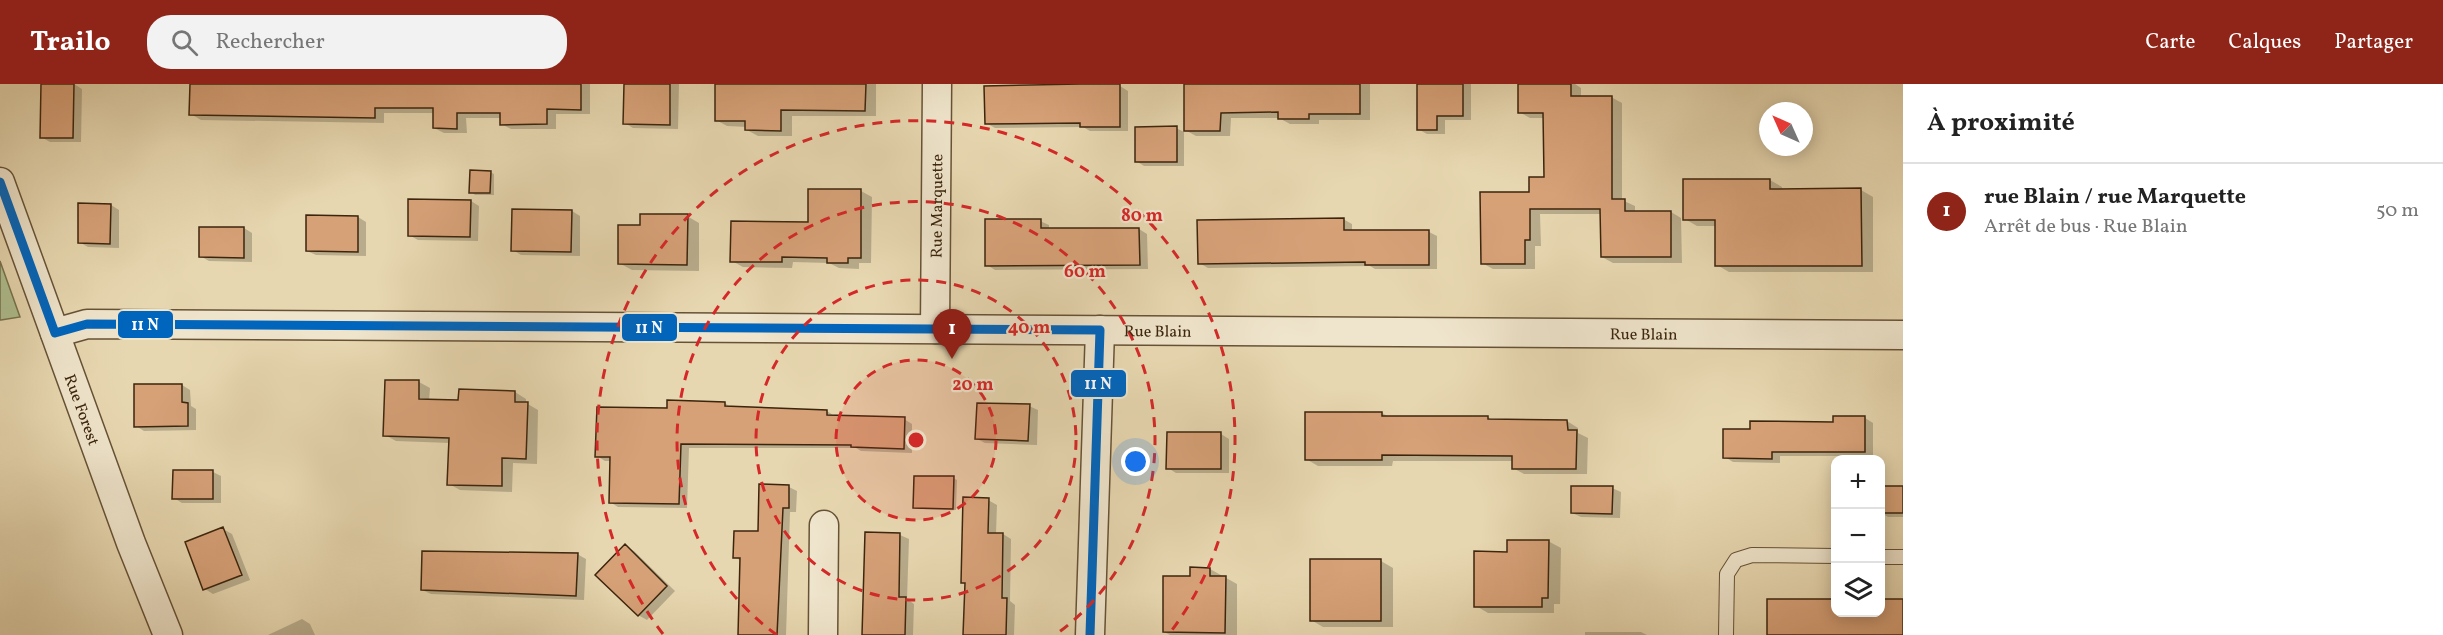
<!DOCTYPE html>
<html lang="fr">
<head>
<meta charset="utf-8">
<style>
  body { margin:0; font-family:Vollkorn,serif; background:#f2f2f2; color:#222 }
  .controls { position:absolute; right:18px; bottom:18px; display:grid; overflow:hidden; border-radius:12px; box-shadow:0 3px 15px #0003 }
  .controls button { width:54px; height:54px; display:grid; place-items:center; padding:0; border:0; border-bottom:2px solid #e0e0e0; background:#fff; color:#222; font:30px sans-serif }
  .compass { position:absolute; left:1759px; top:18px; width:54px; height:54px; border-radius:50%; background:#fff; box-shadow:0 3px 15px #0003; rotate:315deg }
  .you { position:absolute; left:1136px; top:378px; width:21px; height:21px; margin:-15px; border:4px solid #fff; border-radius:50%; background:#1a73e8; box-shadow:0 0 0 9px #1a73e833 }
  .badge { display:grid; place-items:center; width:39px; height:39px; border-radius:50%; background:#8f2418; color:#fff; font-size:20px; font-weight:700 }
  .pin { position:absolute; translate:-50% -50px; filter:drop-shadow(0 2px 3px #0008) }
  .pin::after { content:''; position:absolute; top:32px; width:21px; height:18px; background:inherit; clip-path:polygon(0 0,100% 0,50% 100%) }
  .list { margin:0; padding:0; list-style:none }
  h2 { display:flex; justify-content:space-between; align-items:center; height:78px; margin:0; padding:0 24px; font-size:26px }
  h2 small { font-size:20px; font-weight:400; color:#767676 }
  .list li { display:grid; grid-template-columns:39px 1fr auto; gap:18px; align-items:center; box-sizing:border-box; height:96px; padding:0 24px; border-top:2px solid #e0e0e0 }
  .list b { display:block; font-size:22px; white-space:nowrap }
  .list p { margin:0; font-size:20px; white-space:nowrap; color:#767676 }
  .list em { font-size:20px; font-style:normal; color:#767676 }
  .icon { flex:none; width:33px; height:33px; fill:none; stroke:currentColor; stroke-width:2; stroke-linecap:round; stroke-linejoin:round }
  .map { position:relative; flex:none; width:1903px; height:551px; overflow:hidden }
  header { display:flex; align-items:center; gap:36px; box-sizing:border-box; height:84px; padding:0 30px; background:#8f2418; color:#fff }
  header strong { font-size:28px }
  nav { display:flex; gap:33px; margin-inline-start:auto; font-size:21px }
  .search { width:420px; height:54px; background:#f2f2f2; display:flex; align-items:center; gap:15px; box-sizing:border-box; padding:0 21px; border-radius:24px; color:#767676; font-size:22px }
  main { display:flex }
  aside { flex:1; background:#fff }
  .map>svg:first-child { display:block }
  .green { fill:#afbf90; stroke:#76724e; stroke-width:1.5 }
  .shadow { fill:#0003 }
  .building { fill:#d7a178; stroke:#3c250d; stroke-width:1.5 }
  .lines { fill:none; stroke-linecap:round; stroke-linejoin:round }
  .service-casing { stroke:#675236; stroke-width:16 }
  .minor-casing { stroke:#675236; stroke-width:31 }
  .service { stroke:#efe5cc; stroke-width:14 }
  .minor { stroke:#efe5cc; stroke-width:28 }
  .bus-1-casing { stroke:#efe5cc; stroke-width:14 }
  .bus-1 { stroke:#0065bd; stroke-width:9 }
  .ring { fill:none; stroke:#d62828; stroke-width:3; stroke-dasharray:10 8 }
  .labels { text-anchor:middle; stroke-width:4.5; stroke-linejoin:round; paint-order:stroke }
  .street-label { font-size:16px; fill:#3c250d; stroke:#efe5cc }
  .centre { fill:#d62828; stroke:#efe5cc; stroke-width:3 }
  .ring-label { font-size:18px; text-anchor:middle; font-weight:bold; fill:#d62828; stroke:#efe5cc; stroke-width:4.5; stroke-linejoin:round; paint-order:stroke }
  .line-badge { stroke:#efe5cc; stroke-width:2 }
  .badge-label { font-size:16px; text-anchor:middle; font-weight:bold; fill:#fff }
</style>
</head>
<body>
<header>
<strong>Trailo</strong>
<div class="search"><svg class="icon" aria-label="search" viewBox="0 0 24 24"><circle cx="10" cy="10" r="6"/><path d="M15 15l6 6"/></svg>Rechercher</div>
<nav><a>Carte</a><a>Calques</a><a>Partager</a></nav>
</header>
<main>
<div class="map">
<svg width="1903" height="551" viewBox="0 0 1903 551">
  <rect width="100%" height="100%" fill="#e7d7b0"/>
  <filter id="stains"><feTurbulence type="fractalNoise" baseFrequency=".00333" numOctaves="4"/><feColorMatrix values="0 0 0 0 .2 0 0 0 0 .09 0 0 0 0 .02 0 0 0 .5 -.17"/></filter>
  <radialGradient id="worn" r=".72"><stop offset=".6" stop-color="#630" stop-opacity="0"/><stop offset="1" stop-color="#630" stop-opacity=".3"/></radialGradient>
  <path class="green" d="M0 177 20 233 1 236H0Z"/>
  <path class="shadow" d="M42 0H74L82 5 81 58H50L41 53Z
    M191 0H590V30H556V45H511L501 40 502 34H466L467 49H444L434 44V29H384V39L201 36 191 30Z
    M625 0H679L678 45 633 44 625 39Z
    M717 0H876V32H792V52H758L747 46V43L727 42 716 36Z
    M1185 0H1370V36H1319V40H1290L1279 34H1231L1230 52H1196L1185 46Z
    M1418 0H1471V36H1445V50H1427L1418 45Z
    M1519 0H1575L1581 4V13H1611L1622 19V116L1635 122V129L1671 128 1681 134 1682 179H1613L1602 173V130H1540L1541 162H1535V185H1493L1482 179 1530 109 1546 95 1545 34H1530L1519 28Z
    M1120 2 1128 7V47H1090L1083 43 995 44 986 39Z
    M1176 44 1184 48V82H1144L1136 77Z
    M490 88 494 90V111H475L471 108Z
    M1770 96 1782 103V106H1861L1873 113V188H1729L1717 181V142H1697L1685 135Z
    M861 107 872 113 871 179H859V185L839 184 829 179 793 178 792 184 743 183 732 177 809 139Z
    M471 117 479 122 478 157 418 156 409 151Z
    M111 121 119 126V164L88 163 79 158Z
    M572 127 580 132V172L521 171 513 166Z
    M687 132 699 139V187L632 186 619 179 641 142Z
    M358 133 366 138V172L316 171 307 167Z
    M1343 135 1352 140V148H1429L1437 152V185H1375L1370 182 1208 184 1199 179Z
    M1040 137 1049 141V146L1139 145 1147 150 1148 185 995 186 987 181Z
    M244 144 252 149V178L209 177 200 172Z
    M419 298 430 304 429 317H460L515 308 526 315V319L538 326 537 380 513 379 512 408 460 406 449 400 450 359 396 357 385 351Z
    M182 301 190 306 191 322 196 325V346L144 347 136 342Z
    M725 319 732 324 827 327 836 333 904 335 912 340V369L861 367 856 364H689L687 424 618 423 610 418 611 377H605L597 372 668 325Z
    M1029 322 1038 326 1037 361 985 359 977 355Z
    M1382 329 1389 333H1488L1494 337H1567L1578 344V349L1588 354 1587 390H1524L1513 384V377H1393L1392 382H1318L1306 375Z
    M1865 334 1873 339V372H1780V379L1733 378 1725 373 1834 339Z
    M1221 350 1229 355V389H1176L1168 384Z
    M213 388 221 392V419H182L174 414Z
    M953 394 957 396 956 426 918 425 914 423Z
    M789 403 797 407 796 428H790L786 551H741V477L735 473 759 449Z
    M1612 404 1621 408 1620 434 1581 433 1572 429Z
    M1880 404H1903V433H1888L1880 428Z
    M988 416 997 421 996 450H1003L1011 455 1010 517 1015 521 1014 551H965L966 501 962 498Z
    M223 445 232 450 250 496 213 510 205 505Z
    M867 450 900 451 909 455 907 515 914 520 913 551H865Z
    M1548 457 1561 464 1560 520H1554V529H1488L1476 522 1508 469Z
    M625 462 634 467 675 507 647 536 638 531Z
    M577 470 586 475 584 516 431 510 422 506Z
    M1312 476 1381 477 1393 484V543H1323L1311 536Z
    M1210 485 1237 500V551H1170L1164 548Z
    M302 535 310 540 315 551H268Z
    M1585 548H1641L1647 551H1585Z"/>
  <path class="building" d="M41 0H74L73 54H40Z
    M190 0H581V26L547 25V40L500 41V29H457V45L433 44V24H375V34L189 31Z
    M624 0H670V41L623 40Z
    M715 0H866L865 27 781 26V47L745 46V37H715Z
    M1080 0H1120V43H1080V39L985 40 984 2Z
    M1184 0H1360V30H1309V35H1278V28L1221 29 1220 47H1184Z
    M1417 0H1463V32H1437V46H1417Z
    M1518 0H1571V12H1612V115H1625V127H1671V173H1601L1600 125H1530V156H1525V180H1481L1480 108H1529V93H1544L1543 29H1518Z
    M1177 42V78H1135V43Z
    M470 86 491 87 490 109H469Z
    M1683 95H1770V105L1861 104 1862 182H1715V136H1683Z
    M808 105H861V174H848V179H827V174L782 173V178H730L731 137 808 138Z
    M408 115 471 116 470 153 408 152Z
    M78 119 111 120 110 160 78 159Z
    M512 125 572 126 571 168 511 167Z
    M640 130H688L687 181 618 180V141H640Z
    M306 131 358 132V168L306 167Z
    M1344 134V146H1429V181H1365V178L1198 180 1197 136Z
    M985 135H1041V144H1139L1140 181 985 182Z
    M199 143H244V174L199 173Z
    M385 296H419V315L458 316 459 305 515 307V318H528L526 375 502 374V402L447 401 449 354 383 352Z
    M134 300H182V318L188 319V342L134 343Z
    M667 316 725 318V322L827 326V331L905 333 904 365 851 363V361L681 360 679 420 609 419 610 373H595L597 323 667 324Z
    M977 319 1030 320 1028 357 975 355Z
    M1305 328H1382V332H1488V335L1567 336 1568 346H1577L1576 385H1512V372L1382 371V376H1305Z
    M1833 332H1865V368H1772V375L1723 374V345H1750V337L1833 338Z
    M1167 348H1221V385H1166Z
    M173 386H213V415H172Z
    M914 392H954L953 425 913 424Z
    M759 400 789 401V424H783L777 551H738L740 474H733L734 447H758Z
    M1571 402H1613L1612 430 1571 429Z
    M1881 402H1903V429H1881Z
    M963 413 989 414 988 449H1003L1002 514H1007L1006 551H963L965 499H961Z
    M223 443 242 491 203 506 185 458Z
    M865 448 900 449 899 513H906L905 551H862Z
    M1507 456H1549L1548 514H1542V523H1474V467L1507 468Z
    M625 460 667 502 638 532 595 491Z
    M422 467 578 469 576 512 421 506Z
    M1310 475H1381V537H1310Z
    M1190 483 1210 484V492H1226L1225 549 1163 548V492H1190Z
    M1767 515H1836V528H1881V515H1903V551H1767Z"/>
  <g class="lines">
    <defs>
      <path id="service" d="M1880 473H1903
        M1726 551 1727 490 1736 476 1752 471 1836 472"/>
      <g id="minor">
        <path id="s1" d="M0 98 131 459 168 551"/>
        <path id="s2" d="M935 245 937 0"/>
        <path id="s3" d="M55 249 87 240 1903 251"/>
        <path d="M823 551 824 441"/>
        <path d="M1090 551 1100 246"/>
      </g>
    </defs>
    <use href="#service" class="service-casing"/>
    <use href="#minor" class="minor-casing"/>
    <use href="#service" class="service"/>
    <use href="#minor" class="minor"/>
    <defs>
      <path id="bus-1" d="M0 98 55 249 87 240 1100 246 1090 551"/>
    </defs>
    <use href="#bus-1" class="bus-1-casing"/>
    <use href="#bus-1" class="bus-1"/>
  </g>
  <circle cx="916" cy="356" r="80" fill="#d62828" fill-opacity=".12"/>
  <g class="ring">
    <circle cx="916" cy="356" r="80"/>
    <circle cx="916" cy="356" r="160"/>
    <path d="M777 551A239 239 0 1 1 1055 551"/>
    <path d="M663 550A319 319 0 1 1 1169 550"/>
  </g>
  <g class="labels">
    <g class="street-label">
      <text dy="6" stroke="none"><textPath href="#s2" startOffset="123">Rue Marquette</textPath></text>
      <text dy="6" stroke="none"><textPath href="#s3" startOffset="1104">Rue Blain</textPath></text>
      <text dy="6" stroke="none"><textPath href="#s3" startOffset="1590">Rue Blain</textPath></text>
      <text dy="6" stroke="none"><textPath href="#s1" startOffset="242">Rue Forest</textPath></text>
    </g>
  </g>
  <circle cx="916" cy="356" r="9" class="centre"/>
  <g class="ring-label">
    <text x="1142" y="137">80 m</text>
    <text x="1085" y="193">60 m</text>
    <text x="1029" y="249">40 m</text>
    <text x="973" y="306">20 m</text>
  </g>
  <g class="line-badge">
    <rect x="117" y="226" width="57" height="29" rx="6" fill="#0065bd"/>
    <rect x="621" y="229" width="57" height="29" rx="6" fill="#0065bd"/>
    <rect x="1070" y="285" width="57" height="29" rx="6" fill="#0065bd"/>
  </g>
  <g class="badge-label">
    <text x="145" y="246">11 N</text>
    <text x="649" y="249">11 N</text>
    <text x="1098" y="305">11 N</text>
  </g>
  <rect width="100%" height="100%" filter="url(#stains)"/>
  <rect width="100%" height="100%" fill="url(#worn)"/>
</svg>
<div class="controls">
<button>+</button>
<button>−</button>
<button><svg class="icon" aria-label="layers" viewBox="0 0 24 24"><path d="M12 4l9 5-9 5-9-5zM3 14l9 5 9-5"/></svg></button>
</div>
<svg class="compass" viewBox="-18 -18 36 36"><path d="M0-13l5 13h-10z" fill="#e53935"/><path d="M0 13l5-13h-10z" fill="#767676"/></svg>
<div class="you"></div>
<div class="pin badge" style="left:952px;top:275px">1</div>
</div>
<aside>
<h2>À proximité<small></small></h2>
<ul class="list">
<li><span class="badge">1</span><div><b>rue Blain / rue Marquette</b><p>Arrêt de bus · Rue Blain</p></div><em>50 m</em></li>
</ul>
</aside>
</main>
</body>
</html>
